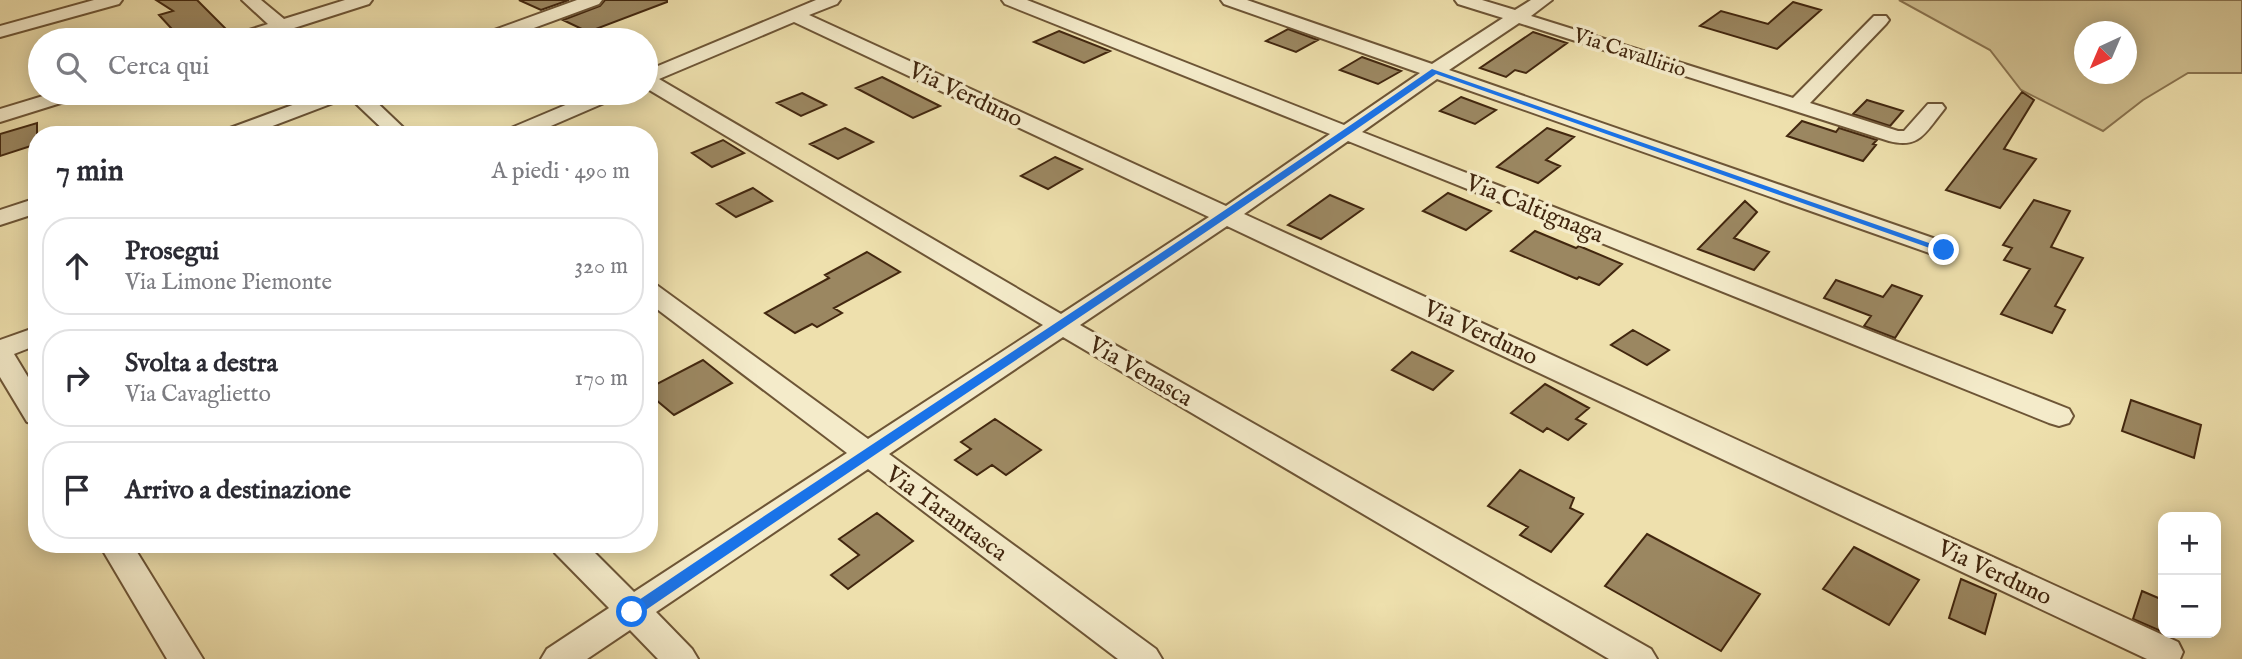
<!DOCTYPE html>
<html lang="it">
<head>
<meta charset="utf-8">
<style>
  body { margin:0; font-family:"IM FELL English",serif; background:#f2f2f3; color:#2b2b33 }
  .controls { position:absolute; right:21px; bottom:21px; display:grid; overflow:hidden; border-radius:14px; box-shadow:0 4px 18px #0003 }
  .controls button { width:63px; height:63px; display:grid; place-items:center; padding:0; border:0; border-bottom:2px solid #e1e1e2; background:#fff; color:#2b2b33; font:35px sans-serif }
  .compass { position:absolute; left:2074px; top:21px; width:63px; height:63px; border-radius:50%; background:#fff; box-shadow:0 4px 18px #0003; rotate:224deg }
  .stop { position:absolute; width:21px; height:21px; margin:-16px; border:5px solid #1a73e8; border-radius:50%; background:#fff }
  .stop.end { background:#1a73e8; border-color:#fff; box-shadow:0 2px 7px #0008 }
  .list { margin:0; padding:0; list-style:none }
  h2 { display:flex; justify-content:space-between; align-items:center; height:91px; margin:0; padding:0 28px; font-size:30px }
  h2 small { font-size:23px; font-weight:400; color:#7c7c81 }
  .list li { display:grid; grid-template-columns:46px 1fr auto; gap:21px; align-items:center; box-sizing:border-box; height:98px; margin:0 14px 14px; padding:0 14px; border:2px solid #e1e1e2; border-radius:28px }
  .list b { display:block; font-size:26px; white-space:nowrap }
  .list p { margin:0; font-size:23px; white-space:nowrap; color:#7c7c81 }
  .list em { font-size:23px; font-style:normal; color:#7c7c81 }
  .icon { flex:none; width:38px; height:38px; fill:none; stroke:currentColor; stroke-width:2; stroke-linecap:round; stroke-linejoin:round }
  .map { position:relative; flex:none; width:2242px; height:659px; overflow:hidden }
  .search { position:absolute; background:#fff; box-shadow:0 4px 18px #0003; left:28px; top:28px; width:630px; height:77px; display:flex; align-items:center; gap:18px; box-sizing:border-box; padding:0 24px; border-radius:38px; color:#7c7c81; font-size:26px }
  .panel { position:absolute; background:#fff; box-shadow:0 4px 18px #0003; left:28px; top:126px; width:630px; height:427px; border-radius:28px }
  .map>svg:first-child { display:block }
  .green { fill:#d1c192; stroke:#8a7450; stroke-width:2; fill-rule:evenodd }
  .building { fill:#9b8761; stroke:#42270f; stroke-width:2 }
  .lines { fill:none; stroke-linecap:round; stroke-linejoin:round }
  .street-casing { stroke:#6d5536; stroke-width:4 }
  .street { fill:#f4ebca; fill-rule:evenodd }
  .route { fill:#1a73e8 }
  .labels { text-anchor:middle; stroke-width:7; stroke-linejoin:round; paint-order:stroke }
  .far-street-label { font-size:21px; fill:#42270f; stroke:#f4ebca }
  .street-label { font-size:24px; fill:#42270f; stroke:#f4ebca }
</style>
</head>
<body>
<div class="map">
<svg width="2242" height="659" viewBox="0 0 2242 659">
  <rect width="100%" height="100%" fill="#eee0ad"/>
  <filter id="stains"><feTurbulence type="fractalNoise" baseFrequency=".00286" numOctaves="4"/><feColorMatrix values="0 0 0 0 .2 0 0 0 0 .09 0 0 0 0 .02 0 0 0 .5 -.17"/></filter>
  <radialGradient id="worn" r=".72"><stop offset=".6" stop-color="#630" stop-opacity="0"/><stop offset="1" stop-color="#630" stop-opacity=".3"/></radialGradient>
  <path class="green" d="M1899 0H2242V73H2188L2143 100 2103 131 2021 90 1990 50ZM2084 32H2126V74H2084Z"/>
  <path class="building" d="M156 0H197L230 33 225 40H182L159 15 173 11Z
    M519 0H569L541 10Z
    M605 0H667V2L588 32 563 20 600 6Z
    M1793 2 1821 10 1777 49 1700 26 1721 11 1768 24Z
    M1288 29 1318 40 1296 52 1266 41Z
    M1059 31 1110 51 1084 63 1034 42Z
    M1533 32 1567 43 1526 73 1515 70 1506 77 1480 68Z
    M1362 57 1401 71 1378 84 1340 70Z
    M882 77 940 106 913 118 856 88Z
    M2022 92 2034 100 2004 149 2036 159 2000 208 1946 190Z
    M802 93 826 105 801 116 777 103Z
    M1461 97 1496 110 1475 124 1440 111Z
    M1867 100 1903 111 1890 126 1853 114Z
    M1802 121 1836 132 1839 128 1877 140 1873 144 1876 145 1863 161 1787 136Z
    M37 123V144L0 156V134Z
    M845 128 873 142 838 159 810 144Z
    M1547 128 1574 137 1546 160 1560 166 1538 183 1497 167Z
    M723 140 744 153 712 167 692 153Z
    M1055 157 1082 169 1048 189 1021 176Z
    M753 188 772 201 736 217 717 204Z
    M1448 193 1491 211 1466 230 1423 211Z
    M1330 195 1363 209 1321 239 1288 225Z
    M2034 200 2070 211 2051 247 2083 258 2055 306 2065 310 2052 333 2001 314 2030 269 2004 260 2012 248 2003 245Z
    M1745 201 1757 212 1734 238 1769 252 1754 270 1698 249Z
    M1535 231 1576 248 1579 246 1622 264 1599 285 1579 277 1577 279 1511 251Z
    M867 252 900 272 834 308 842 313 817 327 812 324 795 333 765 313 829 278 825 275Z
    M1836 280 1883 297 1892 285 1922 296 1895 338 1864 326 1871 316 1824 298Z
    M1633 330 1669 350 1647 365 1611 345Z
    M1412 352 1453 371 1433 390 1392 370Z
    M703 360 732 383 674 415 649 394V388Z
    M1545 384 1589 408 1576 419 1586 424 1568 440 1547 428 1543 432 1511 413Z
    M2131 400 2201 425 2194 458 2122 431Z
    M995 419 1041 450 1006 475 992 465 977 475 955 460 971 449 961 442Z
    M1520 470 1574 498 1570 508 1583 514 1551 552 1520 535 1528 527 1488 506Z
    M877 513 913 541 848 589 831 575 859 555 839 539Z
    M1647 534 1760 594 1721 651 1605 586Z
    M1854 547 1919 580 1889 625 1823 589Z
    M1961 579 1996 594 1985 634 1949 618Z
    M2142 591 2163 600V632L2133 619Z"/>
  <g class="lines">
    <defs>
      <path id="street" d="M94 0H122L119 4 0 37V26Z
        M242 0H261L284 19 345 0H372L369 4 294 28 301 36 298 40H286L278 33 255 40H228L230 36 268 24Z
        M577 0H602L599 4 501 40H476L478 36Z
        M816 0H840L837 4 809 15 1226 206 1330 134 1005 4 1002 0H1027L1344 125 1420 73 1224 4 1221 0H1247L1432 64 1503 18 1458 4 1455 0H1482L1515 10 1531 0H1552L1531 16 1793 98 1874 16H1886L1889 20 1886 24 1810 103 1898 131H1904L1928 104H1942L1945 108 1942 112C1925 133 1919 149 1889 141L1519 23 1449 70 1953 245 1956 250 1953 255 1944 257 1935 255 1437 79 1362 132 2069 409 2073 416 2069 423 2059 426 2049 423 1348 141 1244 214 2178 642 2183 652 2180 659H2147L1227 226 1080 325 1651 649 1657 659H1609L1063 337 889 454 1156 649 1162 659H1118L868 469 656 612 692 649 698 659H658L630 630 587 659H541L547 649 609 608 555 553 550 544H586L634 592 847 453 649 303V283L658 286 868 439 1043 325 646 88V71ZM794 22 1209 217 1061 314 659 79Z
        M53 93H83L80 97 0 122V109Z
        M325 93H367L411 135H389L349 97 249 135H219L222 131Z
        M594 93H621L618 97 530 135H501L504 131Z
        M37 198V213L0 225V210Z
        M37 327V345L14 354 37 392V424L27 422 0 377V340Z
        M99 544H132L203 659H167Z"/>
    </defs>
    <use href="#street" class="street-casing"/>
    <use href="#street" class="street"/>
  </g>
  <path class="route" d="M1432 69 1949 250 1941 252 1436 74C1172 258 903 434 637 616H627L625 612 627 608C895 427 1167 253 1432 69Z"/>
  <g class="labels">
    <g class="far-street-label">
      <text transform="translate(1630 52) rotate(18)" y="7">Via Cavallirio</text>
    </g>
    <g class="street-label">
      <text transform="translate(966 94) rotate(25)" y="8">Via Verduno</text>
      <text transform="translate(1535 208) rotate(22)" y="8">Via Caltignaga</text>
      <text transform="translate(1481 332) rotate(25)" y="8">Via Verduno</text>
      <text transform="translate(1141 371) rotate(30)" y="8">Via Venasca</text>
      <text transform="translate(947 513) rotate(36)" y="8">Via Tarantasca</text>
      <text transform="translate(1995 572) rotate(25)" y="8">Via Verduno</text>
    </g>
  </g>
  <rect width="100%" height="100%" filter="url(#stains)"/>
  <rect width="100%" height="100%" fill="url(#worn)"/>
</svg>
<div class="controls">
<button>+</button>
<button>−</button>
</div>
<svg class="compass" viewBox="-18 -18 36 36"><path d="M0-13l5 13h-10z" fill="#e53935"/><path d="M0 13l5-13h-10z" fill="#7c7c81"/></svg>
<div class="stop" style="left:632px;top:612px"></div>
<div class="stop end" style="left:1944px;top:250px"></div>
<div class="search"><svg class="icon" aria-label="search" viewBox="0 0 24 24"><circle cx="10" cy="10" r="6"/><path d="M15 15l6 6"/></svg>Cerca qui</div>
<section class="panel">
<h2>7 min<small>A piedi · 490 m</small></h2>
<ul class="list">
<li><svg class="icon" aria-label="ahead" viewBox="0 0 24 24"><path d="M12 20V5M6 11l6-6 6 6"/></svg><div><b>Prosegui</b><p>Via Limone Piemonte</p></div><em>320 m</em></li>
<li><svg class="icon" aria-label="right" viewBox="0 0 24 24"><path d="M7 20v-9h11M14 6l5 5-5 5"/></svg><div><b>Svolta a destra</b><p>Via Cavaglietto</p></div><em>170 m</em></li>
<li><svg class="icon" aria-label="arrive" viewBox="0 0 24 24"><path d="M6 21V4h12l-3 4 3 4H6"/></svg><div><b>Arrivo a destinazione</b></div></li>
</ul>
</section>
</div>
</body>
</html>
